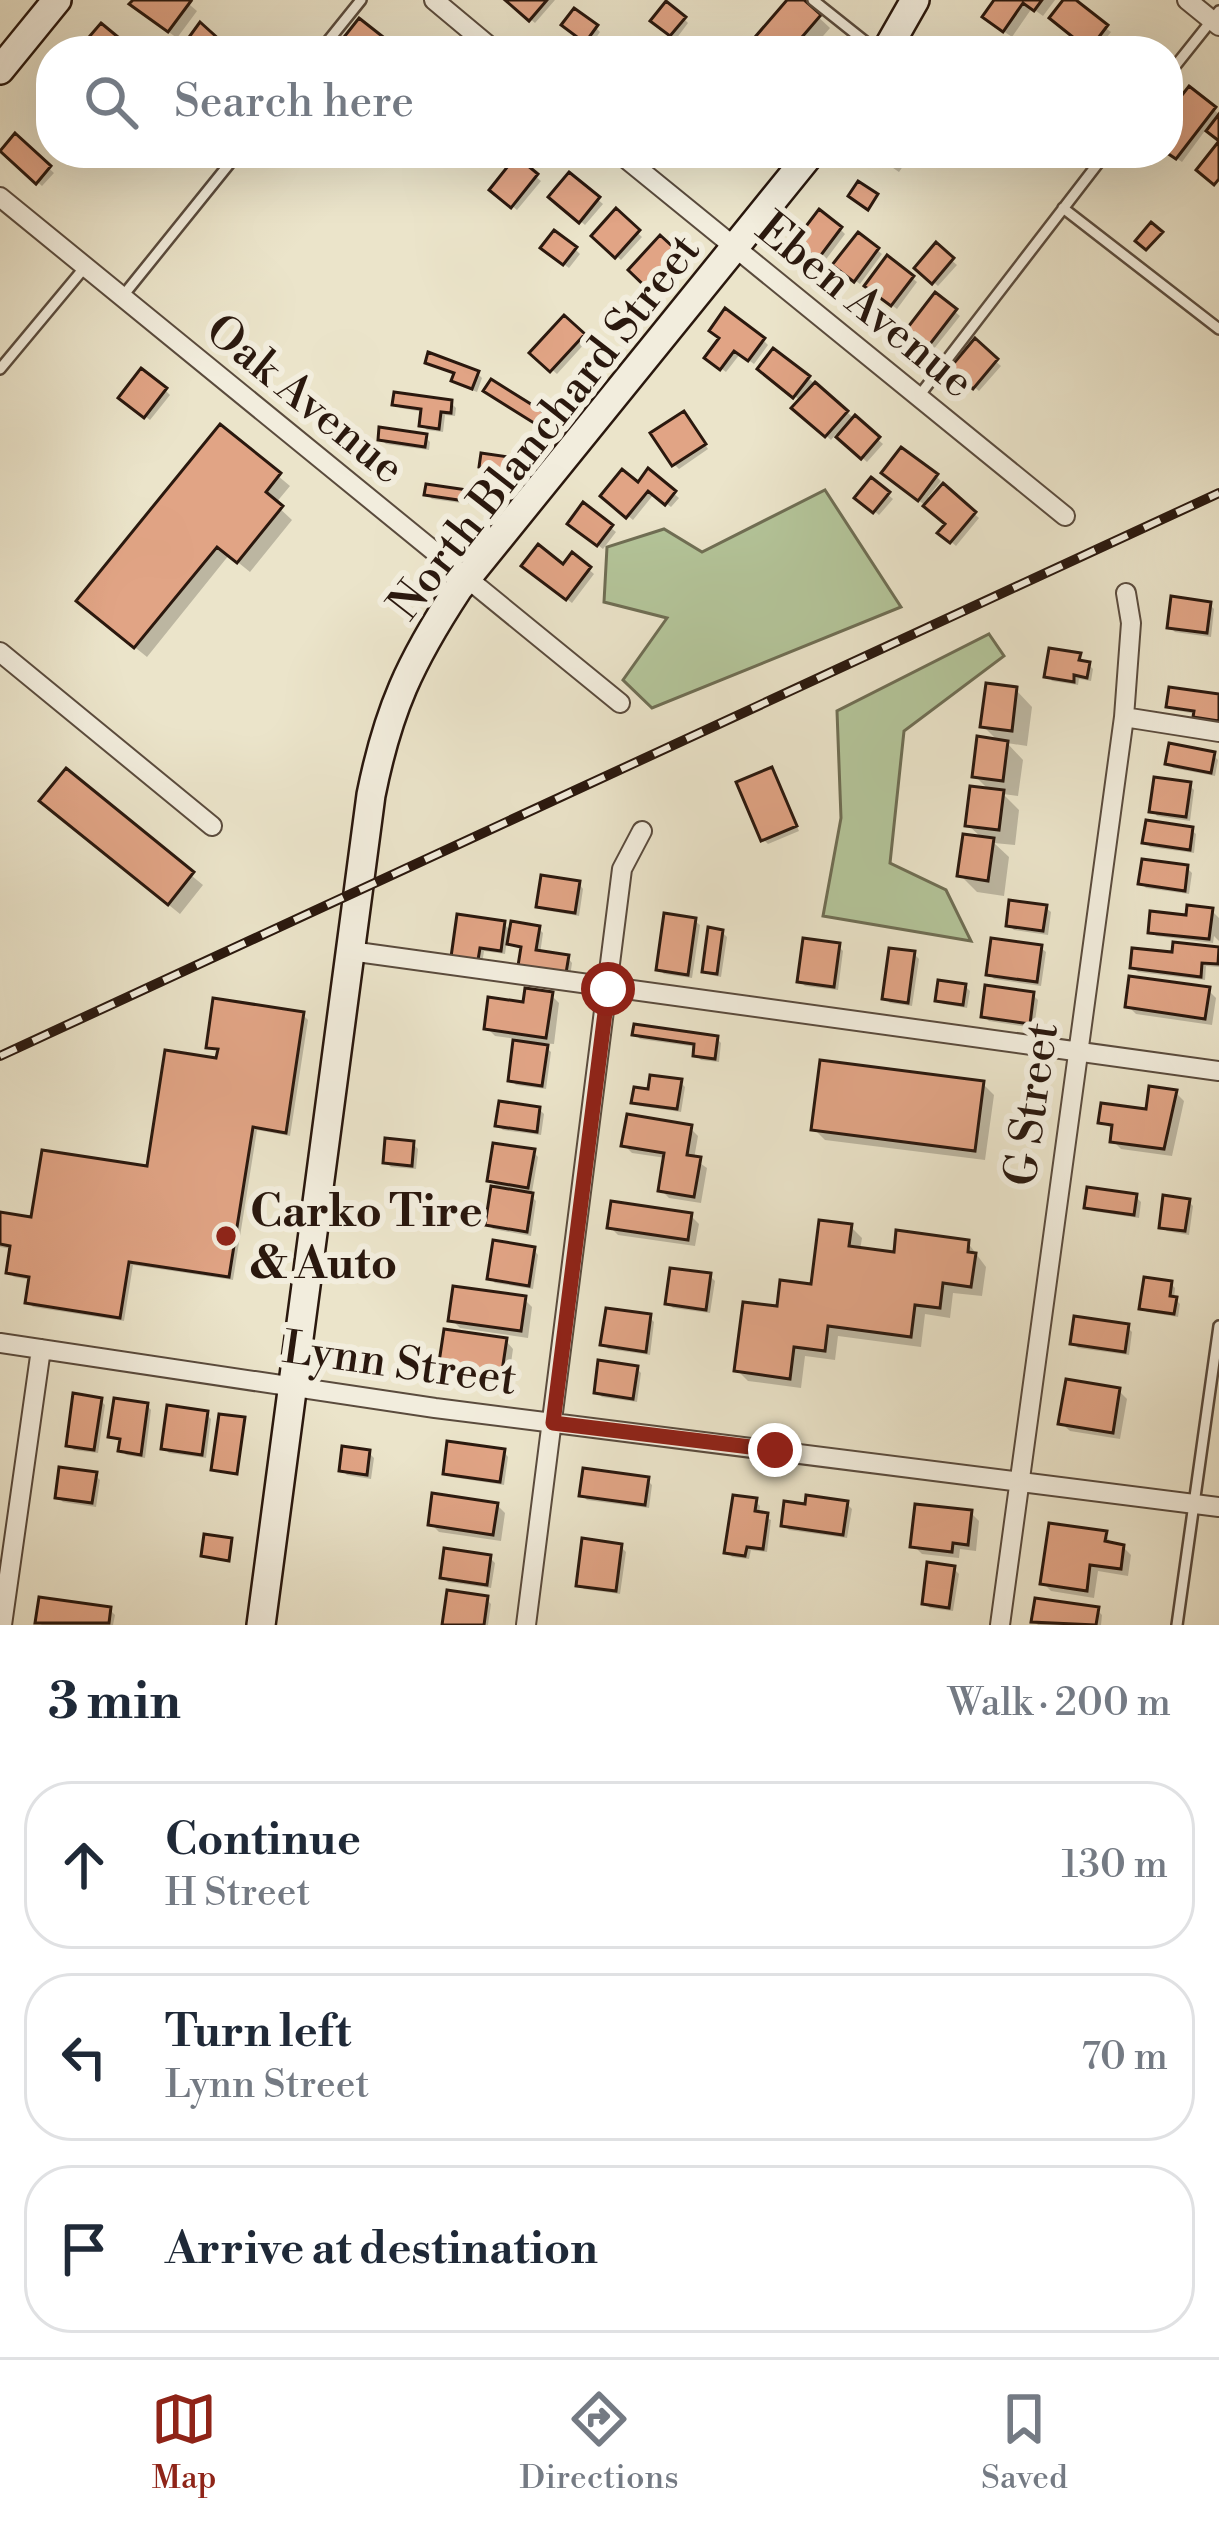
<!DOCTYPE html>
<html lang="en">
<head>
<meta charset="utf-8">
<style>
  body { margin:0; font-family:"Libre Bodoni",serif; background:#f2f2f3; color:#1f2937 }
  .stop { position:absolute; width:36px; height:36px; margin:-27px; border:9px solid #8f2418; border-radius:50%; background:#fff }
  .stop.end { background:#8f2418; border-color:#fff; box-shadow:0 3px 12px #0008 }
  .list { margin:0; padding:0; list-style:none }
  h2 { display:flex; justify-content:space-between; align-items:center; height:156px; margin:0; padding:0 48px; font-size:51px }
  h2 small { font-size:39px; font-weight:400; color:#747a83 }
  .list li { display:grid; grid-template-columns:78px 1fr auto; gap:36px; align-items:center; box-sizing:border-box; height:168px; margin:0 24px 24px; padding:0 24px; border:3px solid #e0e1e3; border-radius:48px }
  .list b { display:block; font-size:45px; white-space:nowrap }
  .list p { margin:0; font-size:39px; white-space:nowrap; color:#747a83 }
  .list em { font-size:39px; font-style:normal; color:#747a83 }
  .icon { flex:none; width:66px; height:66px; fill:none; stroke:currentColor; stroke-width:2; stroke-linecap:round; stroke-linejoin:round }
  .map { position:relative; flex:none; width:1219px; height:1625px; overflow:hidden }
  .search { position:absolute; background:#fff; box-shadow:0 12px 48px #0002; left:36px; right:36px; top:36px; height:132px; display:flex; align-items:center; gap:30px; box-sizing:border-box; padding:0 42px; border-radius:48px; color:#747a83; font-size:45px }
  .sheet { height:732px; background:#fff }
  nav { display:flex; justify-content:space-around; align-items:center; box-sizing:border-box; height:168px; border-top:3px solid #e0e1e3; background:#fff; font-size:33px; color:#747a83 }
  nav a { display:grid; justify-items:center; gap:6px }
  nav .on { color:#8f2418 }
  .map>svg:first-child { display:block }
  .green { fill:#b4c59a; stroke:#6f6e54; stroke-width:3 }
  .shadow { fill:#0003 }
  .building { fill:#e1a485; stroke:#2a180e; stroke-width:3 }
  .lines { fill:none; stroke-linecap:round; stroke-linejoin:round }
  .lane-casing { stroke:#5a4b3d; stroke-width:14 }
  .street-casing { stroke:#5a4b3d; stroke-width:22 }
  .secondary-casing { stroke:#2a180e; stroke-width:32 }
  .lane { stroke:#f2eddd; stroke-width:9 }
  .street { stroke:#f2eddd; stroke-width:18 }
  .secondary { stroke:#f2eddd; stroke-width:27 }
  .rail-casing { stroke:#2a180e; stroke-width:10 }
  .rail { stroke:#f2eddd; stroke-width:6; stroke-dasharray:18; stroke-linecap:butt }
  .route { stroke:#8f2418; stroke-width:15 }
  .poi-dot { fill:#8f2418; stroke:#f2eddd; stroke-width:4.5 }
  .labels { text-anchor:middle; stroke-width:12; stroke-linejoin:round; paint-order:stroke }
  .street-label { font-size:45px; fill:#2a180e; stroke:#f2eddd }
  .poi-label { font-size:45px; font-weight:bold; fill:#2a180e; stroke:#f2eddd; text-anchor:start }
</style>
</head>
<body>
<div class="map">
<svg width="1219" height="1625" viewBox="0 0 1219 1625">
  <rect width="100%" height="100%" fill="#ebe4ca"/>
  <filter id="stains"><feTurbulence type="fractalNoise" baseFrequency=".00167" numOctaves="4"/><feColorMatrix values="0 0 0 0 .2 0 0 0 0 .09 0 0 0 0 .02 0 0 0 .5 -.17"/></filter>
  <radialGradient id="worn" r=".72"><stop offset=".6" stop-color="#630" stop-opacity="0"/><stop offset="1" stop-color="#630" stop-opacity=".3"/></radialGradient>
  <path class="green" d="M825 490 901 607 652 708 623 680 667 618 604 602 607 547 664 529 702 552Z
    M989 634 1004 656 904 731 890 863 946 890 971 941 823 916 841 818 837 711Z"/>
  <path class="shadow" d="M136 0H184L197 11 177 38 141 12Z
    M508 0H555L535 23Z
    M791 0H800L830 28 810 51H747Z
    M997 0H1055L1043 16 1032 8 1012 37 993 24Z
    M1067 0 1111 32 1096 51 1057 23Z
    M684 19 688 23 676 39 659 25Z
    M596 28 600 32 591 45 570 29Z
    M625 40 637 51H615Z
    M1130 40 1145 51H1122Z
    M1189 90 1219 114V139L1207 128 1182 162 1168 152V136L1175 127 1168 118Z
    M51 94V114L42 107Z
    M15 137 54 173 42 186 3 150Z
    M694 153H722L710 167Z
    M871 153H912L899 172Z
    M516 160 541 181 517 210 493 190Z
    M570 176 603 204 585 225 552 197Z
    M616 213 642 237 621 260 595 236Z
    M840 229 845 234 824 262 803 246Z
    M660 239 686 264 657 294 632 270Z
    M936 247 957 265 938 286 918 268Z
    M575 249 580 254 569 268 548 252Z
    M877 250 882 254 860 284 840 270Z
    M912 278 917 282 897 309 872 290Z
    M936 296 960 316 933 350 914 335Z
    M564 319 587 341 557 374 533 353Z
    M722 339 763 340 768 345 754 364 740 354 726 372 713 362Z
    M975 343 1001 366 979 391 953 368Z
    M428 362 477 373 482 378 477 392 459 385 454 380 456 375Z
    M765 374 808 378 883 444 867 462 836 434 831 440 796 408 801 401Z
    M165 390 170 395 150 420 126 402Z
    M451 403 456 408 455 416 445 415 443 432 427 430 422 425 424 412 400 408 396 404Z
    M688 419 708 449 679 469 674 464Z
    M221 428 290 486 275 504 292 520 250 572 229 555 147 657 91 612Z
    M425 437 430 442 429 450 386 444 381 439Z
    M649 473 679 498 671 507 654 494 633 520 604 496 638 486Z
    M936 476 941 481 928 497 932 500 943 487 979 518 956 546 941 533 949 524 890 478Z
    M872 481 893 499 879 515 858 498Z
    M427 494 480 495 484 499 483 506 432 499Z
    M584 506 616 532 603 549 576 528Z
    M573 556 594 574 572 603 530 570 564 568Z
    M1210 605 1214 609 1211 637 1175 632 1170 627Z
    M1079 656 1093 669 1091 681 1079 679 1078 685 1052 681 1048 676Z
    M1016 690 1032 707 1027 746 1007 743 1023 760 1018 796 1003 794 1019 810 1015 845 994 843 1009 857 1004 896 977 892 960 875 983 839 968 825 991 792 975 776 1000 743 983 726Z
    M1219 697V724L1201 721 1196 714 1174 710 1169 706Z
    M1213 755 1218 760 1215 776 1173 768 1168 763Z
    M771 770 799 831 768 844 763 839Z
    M66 773 203 885 180 914 54 812Z
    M1189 785 1194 790 1190 821 1157 816 1153 811Z
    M1191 830 1196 834 1194 853 1150 847 1146 842Z
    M1187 868 1192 873 1189 894 1146 888 1141 883Z
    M579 884 583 889 579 916 544 910 539 906Z
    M1046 908 1051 912 1048 935 1014 930 1009 925Z
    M1212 911 1219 918V941L1214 936 1213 943 1156 936 1151 931Z
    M695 921 700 925 692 978 664 974 659 969Z
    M504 924 512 932 539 929 543 933 540 954 568 958 572 963 569 983 507 940 505 954 484 951 482 964 459 960Z
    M722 932 727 937 721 977 710 975 705 971Z
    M1175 945 1219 950V967L1206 966 1205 980 1138 972 1133 967 1174 956Z
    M838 946 843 951 838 990 805 986 800 981Z
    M1041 948 1046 952 1041 986 994 979 989 974Z
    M914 954 919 959 912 1006 890 1003 885 998Z
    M965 986 970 991 967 1008 943 1004 938 1000Z
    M1208 990 1216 998 1212 1025 1136 1014 1128 1006Z
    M551 995 559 1003 554 1044 541 1043 551 1052 546 1089 516 1085 511 1080 517 1039 495 1036 487 1028Z
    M1033 995 1038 1000 1034 1028 989 1021 984 1016Z
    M303 1015 308 1020 290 1136 257 1130 233 1280 133 1265 124 1321 33 1307 28 1302 32 1280 14 1277 9 1272 12 1249 0 1247V1215L34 1220 149 1169 219 1061 220 1052 209 1046Z
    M635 1034 717 1039 721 1043 719 1062 701 1060 696 1055 697 1047 640 1039Z
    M680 1082 685 1087 681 1112 640 1106 635 1102Z
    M983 1084 994 1095 985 1160 825 1140 814 1129Z
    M1176 1093 1184 1101 1172 1156 1121 1149 1113 1141 1114 1130 1101 1122 1148 1112Z
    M539 1109 544 1114 541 1135 503 1130 498 1125Z
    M690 1128 698 1136 694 1159 707 1168 701 1203 669 1198 661 1190 666 1158 632 1153 624 1145Z
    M413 1144 418 1149 416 1169 391 1167 386 1162Z
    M533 1152 538 1157 532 1192 526 1191 536 1201 531 1236 493 1229 488 1224 501 1191 490 1180Z
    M1136 1197 1141 1202 1139 1218 1092 1211 1087 1207Z
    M1188 1201 1193 1206 1189 1235 1167 1231 1162 1227Z
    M691 1216 699 1224 695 1246 618 1235 610 1227Z
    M851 1227 862 1238 860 1250 896 1255 968 1243 986 1267 982 1296 953 1293 950 1318 925 1314 921 1347 838 1336 835 1360 805 1356 801 1388 748 1381 737 1370 779 1310 813 1287Z
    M534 1250 538 1255 533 1289 495 1283 490 1278Z
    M710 1276 715 1281 710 1313 673 1308 668 1303Z
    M1171 1284 1175 1288 1174 1298 1180 1304 1178 1317 1147 1312 1142 1308Z
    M524 1299 532 1307 528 1338 460 1328 452 1320Z
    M649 1317 654 1322 650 1355 608 1349 604 1344Z
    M1127 1327 1132 1332 1129 1355 1078 1348 1073 1343Z
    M506 1341 513 1349 508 1384 449 1376 441 1368Z
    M636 1368 641 1373 637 1402 602 1397 597 1392Z
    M1119 1391 1127 1399 1120 1439 1070 1431 1061 1423Z
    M100 1400 105 1405 98 1453 74 1450 69 1445Z
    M147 1405 151 1410 145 1458 126 1455 122 1450 123 1442 111 1436Z
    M206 1414 211 1419 206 1458 169 1453 164 1448Z
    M504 1452 508 1457 504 1485 451 1477 446 1473Z
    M369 1453 374 1458 371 1479 347 1475 342 1470Z
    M95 1475 100 1480 96 1507 63 1502 58 1497Z
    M647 1480 652 1485 649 1508 587 1500 582 1495Z
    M755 1501 760 1506 759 1514 771 1520 767 1552 751 1550 749 1559 732 1557 728 1552Z
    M847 1504 852 1509 847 1538 789 1530 784 1525Z
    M497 1505 505 1513 501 1541 439 1532 431 1524Z
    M971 1513 979 1521 976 1551 960 1549 959 1558 922 1554 914 1546Z
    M1105 1534 1113 1546 1123 1547 1131 1555 1128 1576 1098 1571 1094 1598 1051 1591 1043 1583Z
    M621 1547 626 1552 620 1594 584 1589 579 1585Z
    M490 1558 495 1563 491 1588 448 1582 443 1577Z
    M954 1569 959 1574 953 1611 930 1608 925 1603Z
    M486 1599 491 1604 488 1625H446Z
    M110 1610 115 1615 113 1625H42L38 1622Z
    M1097 1610 1102 1615 1101 1625H1038L1034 1621Z"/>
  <path class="building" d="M133 0H189L191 1 168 32 129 4Z
    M505 0H547L529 21Z
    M787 0H804L821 15 790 51H743Z
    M994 0H1042L1034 11 1023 3 1003 32 982 17Z
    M1063 0H1076L1108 25 1089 50 1049 18Z
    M666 1 686 17 670 36 650 21Z
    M574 8 598 25 585 43 561 25Z
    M359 18 387 40 378 51H333Z
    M200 22 232 51H192L184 44Z
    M101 23 135 51H77Z
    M1189 86 1216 107 1176 159 1167 153 1172 126 1168 113Z
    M1219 114V179L1214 185 1196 170 1219 141 1206 131Z
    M15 133 51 166 36 184 0 151Z
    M516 156 538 174 511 208 489 190Z
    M569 172 600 197 579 223 548 197Z
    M858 181 878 194 868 210 848 196Z
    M616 208 640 230 615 258 591 236Z
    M819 209 842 227 818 259 794 242Z
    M1151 222 1163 232 1146 250 1135 241Z
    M554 230 577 247 563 265 540 248Z
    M858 232 879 248 854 282 832 265Z
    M660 235 684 257 651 292 628 270Z
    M936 242 954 258 932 284 914 268Z
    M887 255 914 276 891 306 864 286Z
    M935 292 957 309 927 348 905 331Z
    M725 308 765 338 748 361 734 351 720 370 704 358 719 338 709 331Z
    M564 315 585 334 550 372 529 353Z
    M975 338 998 359 973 389 949 369Z
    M773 348 810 376 793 398 757 369Z
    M428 352 479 371 472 389 451 381 454 373 425 363Z
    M141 368 167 388 144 418 118 398Z
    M491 379 550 416 542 428 483 391Z
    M815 382 848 411 825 437 791 408Z
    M394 392 452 400 451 413 441 412 439 429 419 426 421 409 392 405Z
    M684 411 706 444 672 466 650 433Z
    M855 415 880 437 861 459 836 437Z
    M220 424 281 473 266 492 283 506 237 563 217 547 134 648 76 601Z
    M379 427 427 434 425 447 378 440Z
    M901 447 938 474 918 501 881 473Z
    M481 453 509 457 507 471 479 467Z
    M648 468 676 491 665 505 648 491 626 518 600 496 622 469 638 482Z
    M871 477 890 492 873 513 854 498Z
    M943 483 976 512 950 543 937 533 945 524 923 506Z
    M426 484 481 492 479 503 424 495Z
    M583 502 613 525 597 546 567 524Z
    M538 544 563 564 572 552 591 567 566 600 521 566Z
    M1171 596 1211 602 1207 633 1167 628Z
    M1049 648 1081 653 1079 660 1090 662 1087 678 1074 675V682L1044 677Z
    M986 683 1017 687 1012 731 980 727Z
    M1169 687 1219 694V721L1193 717 1194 711 1166 707Z
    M977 736 1008 741 1003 781 972 777Z
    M1169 743 1215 752 1211 773 1165 764Z
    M772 767 797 826 761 841 736 782Z
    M66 768 194 872 168 905 39 801Z
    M1154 777 1191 782 1186 817 1149 812Z
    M970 786 1004 790 999 830 965 826Z
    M1146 820 1193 827 1190 850 1142 843Z
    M963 834 994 838 988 881 957 876Z
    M1142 859 1188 865 1185 891 1138 884Z
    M541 875 580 881 575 913 536 907Z
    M1009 900 1047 905 1043 931 1006 926Z
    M1187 905 1213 908 1209 939 1148 933 1150 911 1186 915Z
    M664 913 696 918 688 975 656 970Z
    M457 914 505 921 501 951 480 948 478 960 451 957Z
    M511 921 540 926 536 950 569 955 565 979 517 972 521 947 507 944Z
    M708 927 723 930 717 974 702 972Z
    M803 938 840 943 834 987 797 982Z
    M991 938 1042 945 1037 982 986 975Z
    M1173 942 1219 947 1218 964 1202 963 1201 977 1130 968 1132 948 1172 952Z
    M889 948 915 951 908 1003 882 999Z
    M1129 976 1210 987 1205 1019 1125 1007Z
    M938 980 966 984 963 1005 935 1001Z
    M985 985 1034 992 1030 1024 981 1017Z
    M525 988 553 992 546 1038 484 1029 488 997 523 1002Z
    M213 998 304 1012 286 1133 253 1127 229 1277 129 1262 120 1318 25 1303 29 1277 6 1273 10 1246 0 1244V1212L31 1217 42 1150 147 1166 165 1050 216 1058 218 1049 206 1048Z
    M634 1024 718 1036 715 1059 693 1056 694 1044 632 1035Z
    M513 1040 548 1045 542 1086 508 1081Z
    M820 1060 984 1081 975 1151 811 1130Z
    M650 1075 682 1079 677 1109 631 1103 634 1087 648 1089Z
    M1149 1086 1177 1090 1164 1149 1110 1142 1112 1125 1098 1123 1101 1103 1146 1109Z
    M499 1101 540 1107 537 1132 495 1126Z
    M627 1114 692 1125 687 1155 701 1157 694 1197 658 1191 664 1153 621 1146Z
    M385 1138 414 1141 412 1166 383 1163Z
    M493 1143 535 1149 528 1188 487 1181Z
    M491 1186 533 1193 527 1232 485 1225Z
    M1087 1187 1137 1194 1134 1215 1084 1208Z
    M1163 1195 1190 1199 1185 1231 1159 1228Z
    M611 1201 692 1213 688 1240 607 1228Z
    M819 1220 852 1224 849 1246 894 1252 896 1230 969 1240 968 1252 976 1253 971 1287 943 1283 940 1308 915 1305 911 1337 828 1326 825 1351 794 1347 790 1379 734 1371 743 1302 777 1306 780 1280 811 1284Z
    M493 1240 535 1247 529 1286 487 1279Z
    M670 1268 711 1273 706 1310 665 1304Z
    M1144 1277 1172 1281 1170 1296 1177 1297 1174 1314 1139 1309Z
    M453 1286 526 1296 521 1331 448 1321Z
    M606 1308 651 1314 646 1352 600 1345Z
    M1074 1316 1129 1324 1125 1352 1070 1344Z
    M444 1329 507 1338 501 1378 438 1369Z
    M598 1360 638 1366 633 1399 594 1393Z
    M1066 1379 1120 1388 1113 1433 1058 1424Z
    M73 1393 102 1398 94 1450 66 1446Z
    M114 1398 148 1403 141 1455 118 1451 120 1439 108 1437Z
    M167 1405 208 1411 202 1455 161 1449Z
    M219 1414 245 1417 237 1474 211 1470Z
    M447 1441 505 1449 500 1482 443 1474Z
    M342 1446 370 1450 367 1475 339 1471Z
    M59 1467 97 1472 92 1503 55 1498Z
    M583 1468 649 1477 645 1505 579 1496Z
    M432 1493 498 1503 493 1535 428 1525Z
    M733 1495 757 1498 755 1511 768 1513 763 1549 747 1547 745 1556 724 1553Z
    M806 1495 848 1501 843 1535 781 1526 784 1501 805 1504Z
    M915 1504 972 1510 968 1545 953 1543 952 1552 910 1547Z
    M1049 1523 1107 1531 1105 1541 1124 1545 1121 1569 1090 1565 1087 1591 1040 1584Z
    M204 1534 232 1538 229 1561 201 1556Z
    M582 1538 622 1544 616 1591 576 1586Z
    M444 1548 491 1555 487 1585 440 1578Z
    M927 1562 955 1566 949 1608 922 1604Z
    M447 1590 488 1596 484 1625H442Z
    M39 1597 111 1607 109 1623H35Z
    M1035 1598 1099 1607 1096 1625 1031 1622Z"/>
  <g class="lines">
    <defs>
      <path id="lane" d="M813 0 877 51
        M320 51 361 0
        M1168 75 1219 11
        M1063 208 1219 329
        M122 297 238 153
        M0 369 85 267
        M919 396 1106 153
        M1177 1625 1219 1326"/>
      <path id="street" d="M434 0 495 51
        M1187 0 1219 26
        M619 153 1065 516
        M0 197 620 703
        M0 652 212 826
        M1124 717 1219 732
        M350 951 1219 1071
        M0 1343 435 1408 1219 1507
        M2 1625 41 1349
        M526 1625 622 869 642 831
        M1000 1625 1124 717 1131 623 1126 593"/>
      <path id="secondary" d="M886 51 915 0
        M0 70 57 0
        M261 1625 371 795C388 710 410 662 458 589L811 153"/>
    </defs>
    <use href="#lane" class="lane-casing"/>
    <use href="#street" class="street-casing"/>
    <use href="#secondary" class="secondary-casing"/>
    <use href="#lane" class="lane"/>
    <use href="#street" class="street"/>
    <use href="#secondary" class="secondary"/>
    <defs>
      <path id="rail" d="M0 1056 1219 493"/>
    </defs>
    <use href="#rail" class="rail-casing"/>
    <use href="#rail" class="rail"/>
  </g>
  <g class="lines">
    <path class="route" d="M608 989 553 1423 775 1450"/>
  </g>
  <circle class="poi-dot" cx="226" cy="1236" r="12"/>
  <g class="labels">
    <g class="street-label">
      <text transform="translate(866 304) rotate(39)" y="16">Eben Avenue</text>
      <text transform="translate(306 398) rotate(39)" y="16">Oak Avenue</text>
      <text transform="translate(543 426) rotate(-52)" y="16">North Blanchard Street</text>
      <text transform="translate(1030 1104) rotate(-82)" y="16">G Street</text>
      <text transform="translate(400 1362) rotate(8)" y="16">Lynn Street</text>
    </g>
    <g class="poi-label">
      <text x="250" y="1226">Carko Tire<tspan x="250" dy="52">&amp; Auto</tspan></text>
    </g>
  </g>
  <rect width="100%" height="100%" filter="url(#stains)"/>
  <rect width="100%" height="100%" fill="url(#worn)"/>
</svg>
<div class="stop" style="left:608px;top:989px"></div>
<div class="stop end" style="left:775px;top:1450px"></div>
<div class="search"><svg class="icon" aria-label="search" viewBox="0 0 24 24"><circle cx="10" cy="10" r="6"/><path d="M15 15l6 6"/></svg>Search here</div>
</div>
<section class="sheet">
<h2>3 min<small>Walk · 200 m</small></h2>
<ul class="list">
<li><svg class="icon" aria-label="ahead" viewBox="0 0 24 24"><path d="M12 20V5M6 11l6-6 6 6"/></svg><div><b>Continue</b><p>H Street</p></div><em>130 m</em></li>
<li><svg class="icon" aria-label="left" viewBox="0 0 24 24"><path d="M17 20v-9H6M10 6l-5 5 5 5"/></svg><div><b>Turn left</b><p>Lynn Street</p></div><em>70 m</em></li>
<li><svg class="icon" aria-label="arrive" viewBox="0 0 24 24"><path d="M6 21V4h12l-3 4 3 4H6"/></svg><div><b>Arrive at destination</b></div></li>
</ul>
</section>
<nav>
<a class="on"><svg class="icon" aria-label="map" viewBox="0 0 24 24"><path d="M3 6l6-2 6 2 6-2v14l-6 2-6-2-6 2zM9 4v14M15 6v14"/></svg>Map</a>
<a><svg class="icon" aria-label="directions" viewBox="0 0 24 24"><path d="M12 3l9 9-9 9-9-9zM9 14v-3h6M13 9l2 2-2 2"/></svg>Directions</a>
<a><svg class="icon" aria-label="saved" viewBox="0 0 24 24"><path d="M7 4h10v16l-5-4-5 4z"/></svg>Saved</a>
</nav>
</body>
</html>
